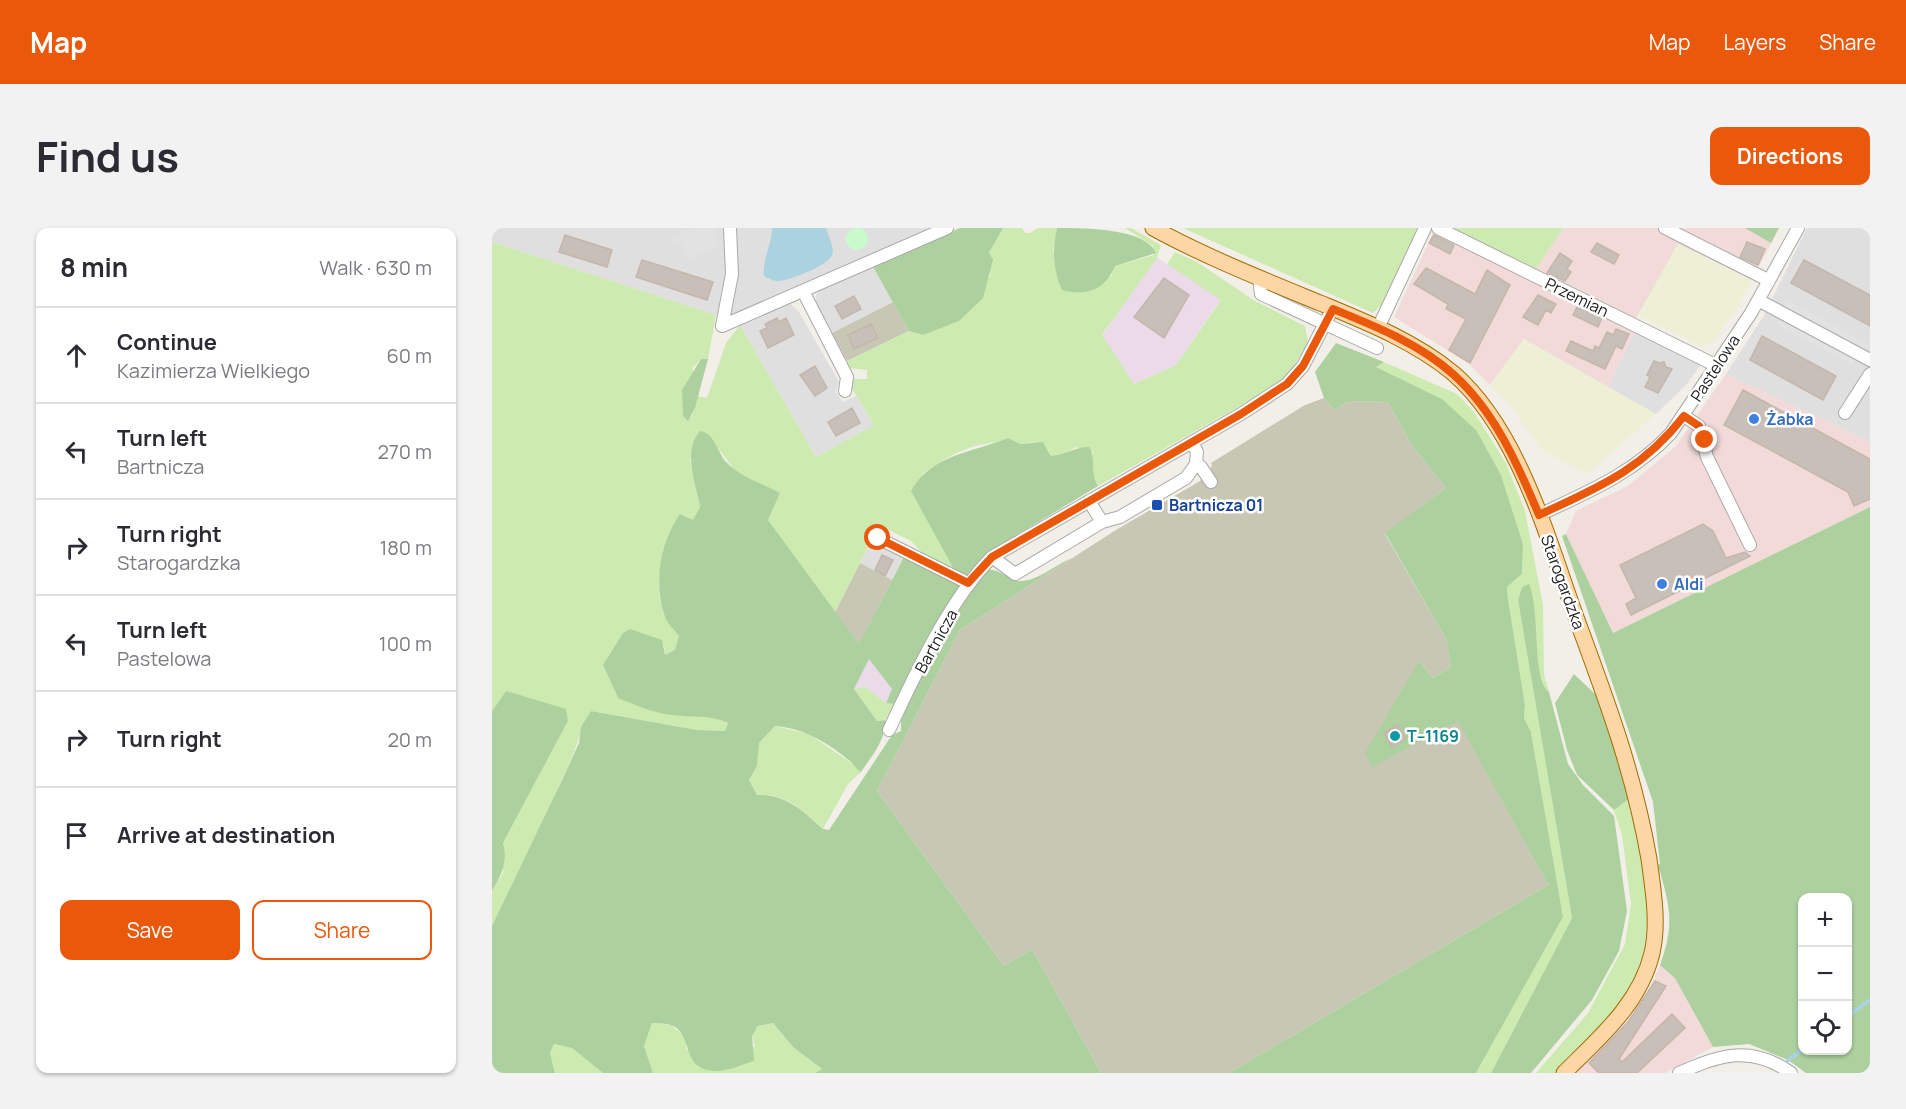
<!DOCTYPE html>
<html lang="en">
<head>
<meta charset="utf-8">
<style>
  body { margin:0; font-family:Manrope,sans-serif; background:#f2f2f3; color:#2b2b33 }
  .controls { position:absolute; right:18px; bottom:18px; display:grid; overflow:hidden; border-radius:12px; box-shadow:0 2px 4px #0004 }
  .controls button { width:54px; height:54px; display:grid; place-items:center; padding:0; border:0; border-bottom:2px solid #e1e1e2; background:#fff; color:#2b2b33; font:30px sans-serif }
  .stop { position:absolute; width:18px; height:18px; margin:-14px; border:4px solid #ea580c; border-radius:50%; background:#fff }
  .stop.end { background:#ea580c; border-color:#fff; box-shadow:0 2px 6px #0008 }
  .list { margin:0; padding:0; list-style:none }
  h2 { display:flex; justify-content:space-between; align-items:center; height:78px; margin:0; padding:0 24px; font-size:26px }
  h2 small { font-size:20px; font-weight:400; color:#7c7c81 }
  .list li { display:grid; grid-template-columns:39px 1fr auto; gap:18px; align-items:center; box-sizing:border-box; height:96px; padding:0 24px; border-top:2px solid #e1e1e2 }
  .list b { display:block; font-size:22px; white-space:nowrap }
  .list p { margin:0; font-size:20px; white-space:nowrap; color:#7c7c81 }
  .list em { font-size:20px; font-style:normal; color:#7c7c81 }
  .actions { display:flex; gap:12px; padding:18px 24px }
  .actions a { flex:1; padding:14px 0; border:2px solid #ea580c; border-radius:12px; text-align:center; font-size:21px; color:#ea580c }
  .actions .main { background:#ea580c; color:#fff }
  .icon { flex:none; width:33px; height:33px; fill:none; stroke:currentColor; stroke-width:2; stroke-linecap:round; stroke-linejoin:round }
  .map { position:relative; flex:none; width:1378px; height:845px; overflow:hidden; border-radius:12px }
  header { display:flex; align-items:center; gap:36px; box-sizing:border-box; height:84px; padding:0 30px; background:#ea580c; color:#fff }
  header strong { font-size:28px }
  nav { display:flex; gap:33px; margin-inline-start:auto; font-size:21px }
  .intro { display:flex; align-items:center; justify-content:space-between; box-sizing:border-box; height:144px; padding:0 36px }
  h1 { margin:0; font-size:42px }
  .button { padding:15px 27px; border-radius:12px; background:#ea580c; color:#fff; font-size:21px; font-weight:700 }
  main { display:flex; gap:36px; padding:0 36px }
  aside { flex:1; background:#fff; border-radius:12px; box-shadow:0 2px 4px #0004 }
  .map>svg:first-child { display:block }
  .residential { fill:#e0dfdf }
  .commercial { fill:#f2dad9 }
  .industrial { fill:#ebdbe8 }
  .construction { fill:#c7c7b4 }
  .farmland { fill:#eef0d5 }
  .grass { fill:#cdebb0 }
  .forest { fill:#add19e; fill-rule:evenodd }
  .park { fill:#c8facc }
  .parking { fill:#e2e2e2 }
  .water { fill:#aad3df }
  .lines { fill:none; stroke-linecap:round; stroke-linejoin:round }
  .stream { stroke:#aad3df; stroke-width:4 }
  .building { fill:#c7bfb8; stroke:#c4b6ab; stroke-width:1.5 }
  .minor-casing { stroke:#a9a9a9; stroke-width:14 }
  .major-casing { stroke:#a06b00; stroke-width:17 }
  .minor { stroke:#fff; stroke-width:12 }
  .major { stroke:#fcd6a4; stroke-width:15 }
  .route { stroke:#ea580c; stroke-width:8 }
  .shop-dot { fill:#3f7fe0; stroke:#fff; stroke-width:2 }
  .transit-dot { fill:#1a4fb4; stroke:#fff; stroke-width:2 }
  .culture-dot { fill:#0f9aa8; stroke:#fff; stroke-width:2 }
  .labels { text-anchor:middle; stroke-width:5; stroke-linejoin:round; paint-order:stroke }
  .street-label { font-size:16px; fill:#222; stroke:#fff }
  .shop-label { font-size:16px; font-weight:bold; fill:#366cbe; stroke:#fff; text-anchor:start }
  .transit-label { font-size:16px; font-weight:bold; fill:#164399; stroke:#fff; text-anchor:start }
  .culture-label { font-size:16px; font-weight:bold; fill:#0d838f; stroke:#fff; text-anchor:start }
</style>
</head>
<body>
<header>
<strong>Map</strong>
<nav><a>Map</a><a>Layers</a><a>Share</a></nav>
</header>
<div class="intro"><h1>Find us</h1><a class="button">Directions</a></div>
<main>
<aside>
<h2>8 min<small>Walk · 630 m</small></h2>
<ul class="list">
<li><svg class="icon" aria-label="ahead" viewBox="0 0 24 24"><path d="M12 20V5M6 11l6-6 6 6"/></svg><div><b>Continue</b><p>Kazimierza Wielkiego</p></div><em>60 m</em></li>
<li><svg class="icon" aria-label="left" viewBox="0 0 24 24"><path d="M17 20v-9H6M10 6l-5 5 5 5"/></svg><div><b>Turn left</b><p>Bartnicza</p></div><em>270 m</em></li>
<li><svg class="icon" aria-label="right" viewBox="0 0 24 24"><path d="M7 20v-9h11M14 6l5 5-5 5"/></svg><div><b>Turn right</b><p>Starogardzka</p></div><em>180 m</em></li>
<li><svg class="icon" aria-label="left" viewBox="0 0 24 24"><path d="M17 20v-9H6M10 6l-5 5 5 5"/></svg><div><b>Turn left</b><p>Pastelowa</p></div><em>100 m</em></li>
<li><svg class="icon" aria-label="right" viewBox="0 0 24 24"><path d="M7 20v-9h11M14 6l5 5-5 5"/></svg><div><b>Turn right</b></div><em>20 m</em></li>
<li><svg class="icon" aria-label="arrive" viewBox="0 0 24 24"><path d="M6 21V4h12l-3 4 3 4H6"/></svg><div><b>Arrive at destination</b></div></li>
</ul>
<div class="actions"><a class="main">Save</a><a>Share</a></div>
</aside>
<div class="map">
<svg width="1378" height="845" viewBox="0 0 1378 845">
  <rect width="100%" height="100%" fill="#f2efe9"/>
  <path class="residential" d="M0 0H445L236 91 0 14Z
    M1315 0H1378V214L1234 146 1271 89Z
    M380 37 401 74 340 105 323 77 324 67 328 61Z
    M299 76 307 84 347 154 344 164 351 174 364 168 382 197 324 229 248 97Z
    M1144 102 1210 135 1195 156 1164 186 1116 159Z
    M380 312 412 329 400 352 368 335Z"/>
  <path class="commercial" d="M1071 0H1287L1260 52 1186 16 1144 91 1042 44Z
    M942 3 1144 102 1116 159 1032 111 998 157 977 136 902 89Z
    M1234 146 1378 214V279L1121 405 1074 306 1084 283 1136 258 1183 219Z
    M1168 737 1183 749 1221 819 1173 845H1085L1136 792 1157 763Z"/>
  <path class="industrial" d="M664 29 729 71 684 137 642 156 610 108Z
    M377 430 400 461 394 475 373 459 362 461Z"/>
  <path class="construction" d="M401 74 417 103 355 133 340 105Z
    M832 170 842 182 857 173 896 174 921 219 954 260 893 306 954 411 959 439 941 450 927 433 880 538 966 492 1056 657 737 845H609L540 721 512 738 385 563 468 402 624 302 708 253 720 238 719 235 813 177Z
    M368 335 400 352 367 417 343 384Z"/>
  <path class="farmland" d="M1186 16 1260 52 1245 81 1219 116 1210 119 1146 87Z
    M1032 111 1116 159 1164 186 1095 246 1049 222 1017 175 998 157Z"/>
  <path class="grass" d="M511 0H530L533 5H538L546 0H565L561 23 619 49 623 38 662 27 661 18 633 0H639L669 17 665 30 610 107 642 156 684 137 729 72 675 36 683 24 705 34 763 73 813 98 816 115 796 148 780 160 606 258 600 248 601 224 584 219 569 228H559L556 221 541 214 528 216 516 210C506 214 498 215 487 217 468 221 446 235 430 246L464 345 437 332 419 313 387 297 343 384 275 292 287 265 244 244 226 220 198 231 208 279 201 293 192 287C173 323 158 347 173 389 176 396 183 402 187 408L183 423 173 428 172 417 111 437 126 470 204 488H219L236 495 233 503 205 502 99 483C89 500 85 519 76 538 52 591 28 646 0 698V663L11 645V615L76 493 14 463 0 483V14L224 87 216 131H209L201 140 199 191 206 168 215 170 234 115 248 97 324 229 382 197 359 159 362 151H375V142L358 140 355 133 417 103 431 107 498 48 497 25Z
    M691 0H927L894 72 881 85Z
    M954 0H1071L1042 44Z
    M892 134 965 166 982 184 1014 235 1033 283 1051 377 1052 447 1057 464C1044 452 1035 380 1030 359L1026 372 1080 690 999 845H984L1071 689 1039 504 1032 490 1033 477 1016 371 1015 359 1030 346 1031 316 1009 247 950 171 883 139Z
    M373 459 394 475 402 476 393 492 385 493 362 461Z
    M283 498 317 506 361 536 369 544 356 556 331 601C311 582 294 565 265 567L257 552 265 538 266 515Z
    M1137 571C1150 634 1172 708 1133 767 1114 796 1087 820 1063 845H1044L1096 785 1133 716 1139 676 1130 607 1122 582Z
    M160 795 179 797 194 809V822L263 819 260 808 266 798 281 795 301 819 330 841 323 845H161L152 818Z
    M62 816 80 820 111 845H63L58 825Z"/>
  <path class="forest" d="M468 0H511L497 25 501 32 491 70 467 93 431 107 417 103 380 37Z
    M565 0C591 0 654 0 664 25L623 38C613 63 593 68 570 62 561 42 560 21 565 0Z
    M1253 0H1287L1279 15Z
    M844 115 892 134 884 139 950 171 984 202 1009 247 1031 316 1030 346 1015 359 1016 371 1033 477 1032 490 1039 504 1071 689 984 845H737L1056 657 966 493 880 539 873 525 927 433 941 450 959 439 954 411 893 305 954 260 921 219 896 174 857 173 842 182 832 170 823 144Z
    M209 131H216L203 180 196 193 191 188 190 162Z
    M208 203C222 204 226 225 234 234 248 249 270 255 288 265L276 292 367 416 412 329 469 358 402 476 394 475 400 461 377 431 362 461 385 493 393 492C394 512 379 529 369 544 365 542 363 538 359 534 338 516 312 500 283 498L267 515 265 538 257 552 265 567C294 566 310 582 331 601L337 602 400 507 409 503V488L453 399 495 342C508 340 515 352 527 353 545 354 564 336 580 330L468 402 385 563 512 738 540 721 609 845H323L330 841 301 819 281 795 266 798 260 808 262 833C251 836 237 843 225 843 187 843 203 806 179 797 174 795 165 796 160 795L152 818 161 845H111L80 820 62 816 58 825 63 845H0V698L71 550 87 515 89 499 99 483 205 502 233 503 236 495C218 486 200 490 180 487 161 485 144 477 126 470L111 437 131 405 138 401 170 412 173 427 183 422 187 408C183 402 175 396 173 389 161 355 168 315 188 286L201 292 208 279C204 255 190 224 208 203Z
    M516 210 528 216 551 214 559 228C573 227 583 219 597 219 605 230 597 244 606 258L500 322 474 349 464 345 419 263C438 227 482 224 516 210Z
    M1378 279V845H1314L1296 832 1257 816 1221 819 1183 750 1168 737C1183 696 1178 678 1166 637L1168 636 1161 574 1070 308 1074 306 1121 405ZM1310 670H1356V822H1310Z
    M1037 356C1049 384 1039 448 1057 464L1076 536 1091 557 1122 588 1135 683 1127 723 1100 772 1039 845H999L1080 690 1026 372 1030 359Z
    M1082 446 1104 467 1128 533 1137 571 1122 582 1085 547 1075 522 1063 475Z
    M14 463 74 481 76 493 11 615C16 634 10 646 0 663V483Z"/>
  <path class="park" d="M354 11a11 11 0 1 1 22 0a11 11 0 1 1-22 0Z"/>
  <path class="parking" d="M201 0H222L227 17 196 31 189 14 180 18 177 10Z
    M1295 72 1378 117 1371 133 1364 129 1360 137 1284 96Z"/>
  <path class="water" d="M280 0H334C336 8 343 19 340 27 337 37 295 54 285 53 281 53 276 50 272 48 270 31 280 17 280 0Z"/>
  <g class="lines">
    <path class="stream" d="M1356 788 1378 772
      M1296 832 1310 822"/>
  </g>
  <path class="building" d="M73 7 120 22 115 39 67 24Z
    M942 7 962 17 958 26 937 15Z
    M1255 14 1273 21 1266 37 1248 29Z
    M1105 15 1127 27 1122 36 1099 24Z
    M1068 25 1080 33 1075 41 1079 44 1073 53 1055 45Z
    M150 32 221 54 215 72 144 49Z
    M1312 32 1378 67V98L1299 55Z
    M934 40 983 66 995 42 1018 57 978 135 957 122 974 91 954 81 956 76 922 56Z
    M672 50 697 67 672 110 642 89Z
    M1046 67 1064 76 1059 85 1054 82 1046 97 1031 89Z
    M362 68 369 81 350 91 343 78Z
    M1085 79 1110 90 1106 99 1081 87Z
    M285 90 287 94 294 90 302 107 276 120 268 103 275 100 273 96Z
    M379 96 386 110 362 121 356 107Z
    M1124 101 1137 106 1130 121 1124 118 1113 141 1074 123 1079 113 1101 123 1103 118 1107 120 1115 104 1121 107Z
    M1270 108 1344 148 1331 172 1258 132Z
    M1162 133 1168 135 1172 134 1174 139 1180 141 1166 165 1153 159 1158 149 1155 147Z
    M323 138 335 160 323 168 308 147Z
    M1251 162 1378 231V271L1362 278 1356 264 1232 197Z
    M360 180 368 195 344 208 336 194Z
    M1211 296 1221 303 1234 330 1253 324 1258 328 1139 387 1134 376 1144 370 1128 337Z
    M390 327 401 332 393 348 383 342Z
    M906 497 914 511 900 519 892 505Z
    M1163 753 1174 758 1127 831 1130 834 1180 786 1193 800 1145 845H1107L1097 835 1136 794Z"/>
  <g class="lines">
    <defs>
      <path id="minor" d="M946 0 1225 138
        M1173 0 1276 52
        M767 49 769 66 885 120
        M311 63 355 149 353 163
        M1266 72 1378 132
        M230 98 455 0
        M230 98 240 46 238 0
        M886 100 933 0
        M1353 185 1378 146
        M1192 188 1207 198 1215 229 1258 317
        M704 236 709 239 719 254
        M597 273 610 294
        M1047 287C1096 264 1142 245 1179 205L1259 85 1306 0
        M386 310 476 355
        M500 329 523 346 610 294 628 289 694 250 704 236 705 224 700 214
        M397 502C423 447 457 372 500 329L749 186 795 156 811 138 841 80
        M1187 845C1228 826 1260 817 1299 845"/>
      <path id="major" d="M661 0C714 29 772 52 828 75 874 94 922 113 961 145 1027 202 1056 312 1085 392 1115 473 1142 545 1157 631 1161 661 1167 695 1160 725 1148 776 1107 810 1072 845"/>
    </defs>
    <use href="#minor" class="minor-casing"/>
    <use href="#major" class="major-casing"/>
    <use href="#minor" class="minor"/>
    <use href="#major" class="major"/>
  </g>
  <g class="lines">
    <path class="route" d="M386 310 476 355 500 329 749 186 795 156 811 138 841 81C883 98 928 116 962 147 1003 184 1026 237 1047 287 1107 259 1150 242 1192 188L1207 198 1213 212"/>
  </g>
  <g class="shop-dot">
    <circle cx="1262" cy="191" r="6"/>
    <circle cx="1170" cy="356" r="6"/>
  </g>
  <rect class="transit-dot" x="659" y="271" width="12" height="12" rx="3"/>
  <circle class="culture-dot" cx="903" cy="508" r="6"/>
  <g class="labels">
    <g class="street-label">
      <text transform="translate(1085 69) rotate(26)" y="6">Przemian</text>
      <text transform="translate(1223 140) rotate(-57)" y="6">Pastelowa</text>
      <text transform="translate(1071 354) rotate(70)" y="6">Starogardzka</text>
      <text transform="translate(444 413) rotate(-61)" y="6">Bartnicza</text>
    </g>
    <g class="shop-label">
      <text x="1274" y="197">Żabka</text>
      <text x="1182" y="362">Aldi</text>
    </g>
    <g class="transit-label">
      <text x="677" y="283">Bartnicza 01</text>
    </g>
    <g class="culture-label">
      <text x="915" y="514">T--1169</text>
    </g>
  </g>
</svg>
<div class="controls">
<button>+</button>
<button>−</button>
<button><svg class="icon" aria-label="locate" viewBox="0 0 24 24"><circle cx="12" cy="12" r="6"/><path d="M12 2v4M12 18v4M2 12h4M18 12h4"/></svg></button>
</div>
<div class="stop" style="left:386px;top:310px"></div>
<div class="stop end" style="left:1213px;top:212px"></div>
</div>
</main>
</body>
</html>
